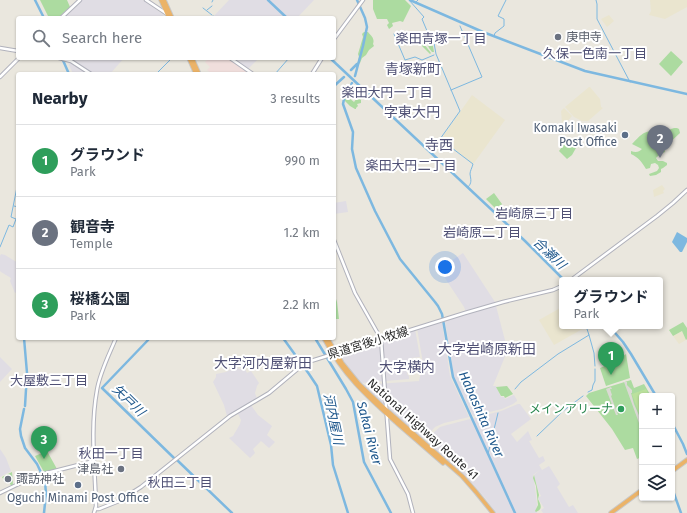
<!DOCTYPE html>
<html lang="en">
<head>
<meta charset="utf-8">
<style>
  body { margin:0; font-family:"Fira Sans","Noto Sans JP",sans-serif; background:#f6f6f7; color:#1f2937 }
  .controls { position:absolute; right:12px; bottom:12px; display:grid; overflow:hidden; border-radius:4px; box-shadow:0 1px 3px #0004 }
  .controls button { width:36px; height:36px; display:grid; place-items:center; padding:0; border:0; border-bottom:1px solid #e0e1e3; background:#fff; color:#1f2937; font:20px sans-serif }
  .you { position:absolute; left:445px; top:267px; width:14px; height:14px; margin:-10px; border:3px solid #fff; border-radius:50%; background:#1a73e8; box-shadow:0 0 0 6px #1a73e833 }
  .badge { display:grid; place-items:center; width:26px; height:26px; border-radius:50%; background:#5057e5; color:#fff; font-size:13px; font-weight:700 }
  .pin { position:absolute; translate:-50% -33px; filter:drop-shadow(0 1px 2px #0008) }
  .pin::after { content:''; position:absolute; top:21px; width:14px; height:12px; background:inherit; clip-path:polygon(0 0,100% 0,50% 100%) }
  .popup { position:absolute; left:559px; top:277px; width:104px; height:52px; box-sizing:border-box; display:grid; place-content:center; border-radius:4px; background:#fff; filter:drop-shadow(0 1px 3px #0005); font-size:13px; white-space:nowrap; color:#747a83 }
  .popup b { font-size:15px; color:#1f2937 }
  .popup::after { content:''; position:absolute; left:50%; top:100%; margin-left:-8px; border:8px solid transparent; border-top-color:#fff }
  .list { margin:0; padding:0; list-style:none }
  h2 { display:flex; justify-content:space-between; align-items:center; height:52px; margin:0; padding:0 16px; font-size:17px }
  h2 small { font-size:13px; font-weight:400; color:#747a83 }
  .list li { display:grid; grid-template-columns:26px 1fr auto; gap:12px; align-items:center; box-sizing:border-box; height:72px; padding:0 16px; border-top:1px solid #e0e1e3 }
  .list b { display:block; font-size:15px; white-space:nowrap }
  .list p { margin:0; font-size:13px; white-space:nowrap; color:#747a83 }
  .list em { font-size:13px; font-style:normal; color:#747a83 }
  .icon { flex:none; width:22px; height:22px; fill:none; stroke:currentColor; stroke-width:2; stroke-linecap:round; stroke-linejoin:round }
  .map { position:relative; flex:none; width:687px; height:513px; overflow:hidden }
  .search { position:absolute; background:#fff; box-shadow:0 1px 3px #0004; left:16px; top:16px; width:320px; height:44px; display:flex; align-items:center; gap:10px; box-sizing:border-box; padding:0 14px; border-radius:4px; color:#747a83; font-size:15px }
  .panel { position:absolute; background:#fff; box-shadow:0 1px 3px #0004; left:16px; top:72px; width:320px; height:268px; border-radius:4px }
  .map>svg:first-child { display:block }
  .industrial { fill:#e0dde4 }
  .education { fill:#eae5cf }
  .medical { fill:#f0dedc }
  .green { fill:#acdba0 }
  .pitch { fill:#bbe19d }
  .plaza { fill:#dbd9d4 }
  .water { fill:#7db8e0 }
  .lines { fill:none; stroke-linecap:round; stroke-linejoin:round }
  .stream { stroke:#7db8e0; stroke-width:1 }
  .river { stroke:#7db8e0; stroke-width:2.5 }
  .secondary-casing { stroke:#b1b2bc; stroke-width:4.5 }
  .highway-casing { stroke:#c8c8c8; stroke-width:5.5 }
  .secondary { stroke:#fff; stroke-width:2.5 }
  .highway { stroke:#ebb368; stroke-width:3.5 }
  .worship-dot { fill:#6b7280; stroke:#fff; stroke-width:1.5 }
  .service-dot { fill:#5c6f8a; stroke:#fff; stroke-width:1.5 }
  .leisure-dot { fill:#2e9e5b; stroke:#fff; stroke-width:1.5 }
  .labels { text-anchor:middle; stroke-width:4; stroke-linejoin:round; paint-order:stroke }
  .worship-label { font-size:12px; fill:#5b616d; stroke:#fff; text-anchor:start }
  .service-label { font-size:12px; fill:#4e5e75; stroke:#fff; text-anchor:end }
  .street-label { font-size:12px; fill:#2a2a2a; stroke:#fff }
  .leisure-label { font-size:12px; fill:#27864d; stroke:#fff; text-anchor:end }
  .neighbourhood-label { font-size:13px; fill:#505175; stroke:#fff }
  .water-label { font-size:13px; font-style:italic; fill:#1d568b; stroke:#fff }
  .quarter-label { font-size:14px; fill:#505175; stroke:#fff }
</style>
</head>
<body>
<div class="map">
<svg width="687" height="513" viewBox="0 0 687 513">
  <rect width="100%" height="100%" fill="#eae7de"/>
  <path class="industrial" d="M82 0H143L164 15 161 18H63Z
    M229 0H314L297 18H212Z
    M66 58H124L110 74H73Z
    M231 58H259L248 69Z
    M346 201 348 212 334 214V203Z
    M463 253 495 302 507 348 506 354 493 386H496L501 397H504L505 399 514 395 517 400V401L513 404 502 409 473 416 454 377 445 321 467 314 464 307 439 269Z
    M1 254 5 255 18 263V291L15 293 10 281 11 278 1 272 0 271V256Z
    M441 321 442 322 450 376 469 417 444 423 435 427 425 438H421L384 406 363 385 419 381 423 363 417 328Z
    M415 329 420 357 411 358V361L408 368 407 374 409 376V379L361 383 341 358 338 353Z
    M0 357 12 369 0 382Z
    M237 366 239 369 244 367 247 373 251 371 259 383 257 386 255 393 257 399 239 409 227 416 224 405 213 382 216 377V374L226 372Z
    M518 404H520L531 419 511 434 517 442 528 431 532 440 529 441 539 458 543 456 545 461 539 465 542 470 549 466 560 484 557 487 569 507 573 505 578 513H543L541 510 544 508 538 498 541 496 538 490 534 475 540 470 533 475 535 487 537 505 536 510 537 513H496L486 499 471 482 434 449 436 447 430 436 440 427 447 425 501 411Z
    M251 405 258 415 272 426 267 435 275 442 269 448 261 441 253 449 255 453 250 458 229 438 233 436 240 424 241 420 237 412Z
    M0 449 6 458 11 471 0 477Z"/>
  <path class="education" d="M650 0H687V7L665 19 649 15 651 11Z
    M609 15 614 21 607 27 601 19Z
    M589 87H590L600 99 601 107 603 108 588 121H582L574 117 565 107Z
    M472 95 505 120 474 163 473 164 441 139Z
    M564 108 572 116 566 123 562 122 561 111Z
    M662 185 665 189 663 191 664 193 654 197 653 190Z
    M562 307V326H585L586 327 554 345 539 320Z
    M682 331 686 340 679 344 673 336Z"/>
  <path class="medical" d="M209 58H228L246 70V71L243 74H212L207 70 210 67 205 62Z"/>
  <path class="green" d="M40 0H67L70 7 58 18H49Z
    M373 0H405L411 6 403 22 400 21 392 23 393 26 389 29 387 25 389 23 387 19H377L373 9Z
    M364 32H368C371 36 375 38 373 44L374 46 369 50 366 55 362 58 360 63 357 65 359 57 358 54 363 37 362 34Z
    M425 33H427L430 39 429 40 431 42 433 46 434 52H432L429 48 427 43H425L424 44 431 53 430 54 418 42 419 35H422Z
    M671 51 683 62 671 76 659 64Z
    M350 85H353C354 90 358 92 359 96L356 98 353 97 352 94 349 96V98L354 102 357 98H359L361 100V103L357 104 358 106 356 108V109H355L350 106 344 100Z
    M674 128H677L679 129 680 133 664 148 665 152 660 154 656 158 658 161H663L667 163V165L663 168 661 169V172L656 175 650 176 649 174 657 171 659 168 658 165 655 163 651 164 650 168 646 169C642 162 638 157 631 154V151C636 153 639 152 642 149L632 144C635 141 640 135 644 133 653 129 664 132 674 128Z
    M564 144 576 148 572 155 567 159 559 151Z
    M494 193 502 204 497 210 486 199Z
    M334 298 336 299 337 302 339 319H335L334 318Z
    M683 322 687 328V339L686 340 682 331 673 336 669 330Z
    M626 354 630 378 606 386 600 368 616 361Z
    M631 380 634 388 644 384 651 396H642V457L637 459 633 448 625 450 612 429 586 396 589 393Z
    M507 386 513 394 505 398 504 396H501L496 387Z
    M47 451 57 469 44 472 35 456Z
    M12 472 13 485 11 486 8 478H6V481L5 482 2 477Z
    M534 475 539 495 538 499C541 505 543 509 536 512L535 511 538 505 536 486 533 478Z"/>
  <path class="pitch" d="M646 389 649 396H642V421L632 394Z"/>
  <path class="plaza" d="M624 382H627V385L632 390V393H631L634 404 642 422 639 423Z
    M611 387 612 389H610L612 395 611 396 618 415H616L606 389Z"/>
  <path class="water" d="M677 232 687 238V242L682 252H680L672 242Z"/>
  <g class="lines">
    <path class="stream" d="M409 0 424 17 422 19 430 38 434 43 436 54 460 111 440 139 473 164C472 168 470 171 470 174 471 180 472 183 468 187
      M596 0 597 4V19L630 82
      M212 2 213 0
      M416 2 418 0
      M203 8 212 15
      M207 10 212 6
      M211 18 213 16
      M394 34 405 60 415 57 422 60 434 55
      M494 36 495 33 504 26V19L498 16 506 0
      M156 74 172 58
      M275 74 289 58
      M451 90 482 77 460 26
      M14 206 18 207
      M0 247 9 225 13 227 16 219 11 217 18 182
      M561 280 563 279
      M589 335 594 353 595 366
      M515 389 521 382 558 354 589 335 586 326
      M588 392 592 390 593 385 595 381V369
      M537 436 563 411 583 396
      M488 454 498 413"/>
    <path class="river" d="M35 0 44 18
      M268 0 287 18
      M410 0 483 32 585 71 687 94
      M62 58 69 74
      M330 58 525 241 564 280
      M351 70 357 64
      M355 76 363 46 367 27 365 18 357 0
      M352 83 344 99 343 104 353 132 352 149 356 168 375 211 400 259 435 302 438 306 442 314 453 377 515 513
      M334 86 344 77
      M609 326 623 342 631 354 656 396
      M24 338 27 373 25 406
      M150 338 102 388 175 459
      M283 338 309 374 317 386 331 445 333 465 348 513
      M315 338 346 389 353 402 364 462 391 513
      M24 409 20 429 21 436 25 448 37 464 45 481 46 494 44 513
      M672 423 683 444 687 454
      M177 460 232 513
      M672 488 681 513"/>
    <defs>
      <path id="secondary" d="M146 0 167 14
        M61 18 80 0
        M334 39 363 0
        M0 48 18 51
        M59 58 71 61 91 74
        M230 58 253 74
        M312 74 322 58
        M0 77 19 58
        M334 240 355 293 381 339 390 459 408 494 413 513
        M571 280 657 216 673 203 687 190
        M0 493 35 476 94 461
        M96 509H99L119 501 141 487 230 416 269 393 300 367 311 361 465 313 503 302 553 290 562 286
        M94 513 96 506C95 468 90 428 97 390 100 372 109 355 116 338"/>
      <path id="highway" d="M161 0 169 18
        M164 0 172 18
        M189 58 196 74
        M192 58 199 74
        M324 338C343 375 368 397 398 424 413 437 428 450 443 463
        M327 338 342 363 359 384 382 406 462 476 476 492 493 513
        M672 471 687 460
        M611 513 642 490"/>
    </defs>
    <use href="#secondary" class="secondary-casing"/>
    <use href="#highway" class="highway-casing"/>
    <use href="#secondary" class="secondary"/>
    <use href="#highway" class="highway"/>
  </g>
  <g class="worship-dot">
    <circle cx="558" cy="37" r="4"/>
    <circle cx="121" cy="469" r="4"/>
    <circle cx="8" cy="479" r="4"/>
  </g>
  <g class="service-dot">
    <circle cx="625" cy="135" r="4"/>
    <circle cx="78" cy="485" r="4"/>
  </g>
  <circle class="leisure-dot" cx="621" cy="409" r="4"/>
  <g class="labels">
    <g class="worship-label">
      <text x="566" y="41">庚申寺</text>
      <text x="113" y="473" text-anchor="end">津島社</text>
      <text x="16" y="483">諏訪神社</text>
    </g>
    <g class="service-label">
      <text x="617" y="132">Komaki Iwasaki<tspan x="617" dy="14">Post Office</tspan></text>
      <text x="78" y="502" text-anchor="middle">Oguchi Minami Post Office</text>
    </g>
    <g class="street-label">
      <text transform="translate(368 343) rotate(-17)" y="4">県道宮後小牧線</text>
      <text transform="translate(423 429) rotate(42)" y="4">National Highway Route 41</text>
    </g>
    <g class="leisure-label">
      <text x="613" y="413">メインアリーナ</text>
    </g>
    <g class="neighbourhood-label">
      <text x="441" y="43">楽田青塚一丁目</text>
      <text x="595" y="58">久保一色南一丁目</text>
      <text x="387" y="97">楽田大円一丁目</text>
      <text x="411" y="170">楽田大円二丁目</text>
      <text x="534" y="218">岩崎原三丁目</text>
      <text x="482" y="237">岩崎原二丁目</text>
      <text x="49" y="385">大屋敷三丁目</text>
      <text x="111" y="458">秋田一丁目</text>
      <text x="180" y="487">秋田三丁目</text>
    </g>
    <g class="water-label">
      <text transform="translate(550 253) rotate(44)" y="5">合瀬川</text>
      <text transform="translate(129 400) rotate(44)" y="5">矢戸川</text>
      <text transform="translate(482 414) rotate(66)" y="5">Habashita River</text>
      <text transform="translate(334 419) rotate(78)" y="5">河内屋川</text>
      <text transform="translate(370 433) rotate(75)" y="5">Sakai River</text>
    </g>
    <g class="quarter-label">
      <text x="413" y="74">青塚新町</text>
      <text x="412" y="117">字東大円</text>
      <text x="439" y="150">寺西</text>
      <text x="487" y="354">大字岩崎原新田</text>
      <text x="263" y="368">大字河内屋新田</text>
      <text x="407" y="372">大字横内</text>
    </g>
  </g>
</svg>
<div class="controls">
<button>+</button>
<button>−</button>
<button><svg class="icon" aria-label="layers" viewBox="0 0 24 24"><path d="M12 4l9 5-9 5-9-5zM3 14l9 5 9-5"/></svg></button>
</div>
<div class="you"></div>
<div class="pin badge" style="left:611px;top:375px;background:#2e9e5b">1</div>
<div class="popup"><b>グラウンド</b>Park</div>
<div class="pin badge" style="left:660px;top:158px;background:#6b7280">2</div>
<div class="pin badge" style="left:44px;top:459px;background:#2e9e5b">3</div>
<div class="search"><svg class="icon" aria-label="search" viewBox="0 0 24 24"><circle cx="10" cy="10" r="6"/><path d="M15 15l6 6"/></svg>Search here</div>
<section class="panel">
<h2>Nearby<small>3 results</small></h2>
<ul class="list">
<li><span class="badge" style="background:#2e9e5b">1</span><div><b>グラウンド</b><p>Park</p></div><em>990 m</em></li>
<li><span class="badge" style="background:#6b7280">2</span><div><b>観音寺</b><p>Temple</p></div><em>1.2 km</em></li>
<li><span class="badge" style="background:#2e9e5b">3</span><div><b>桜橋公園</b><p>Park</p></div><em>2.2 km</em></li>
</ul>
</section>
</div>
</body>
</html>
